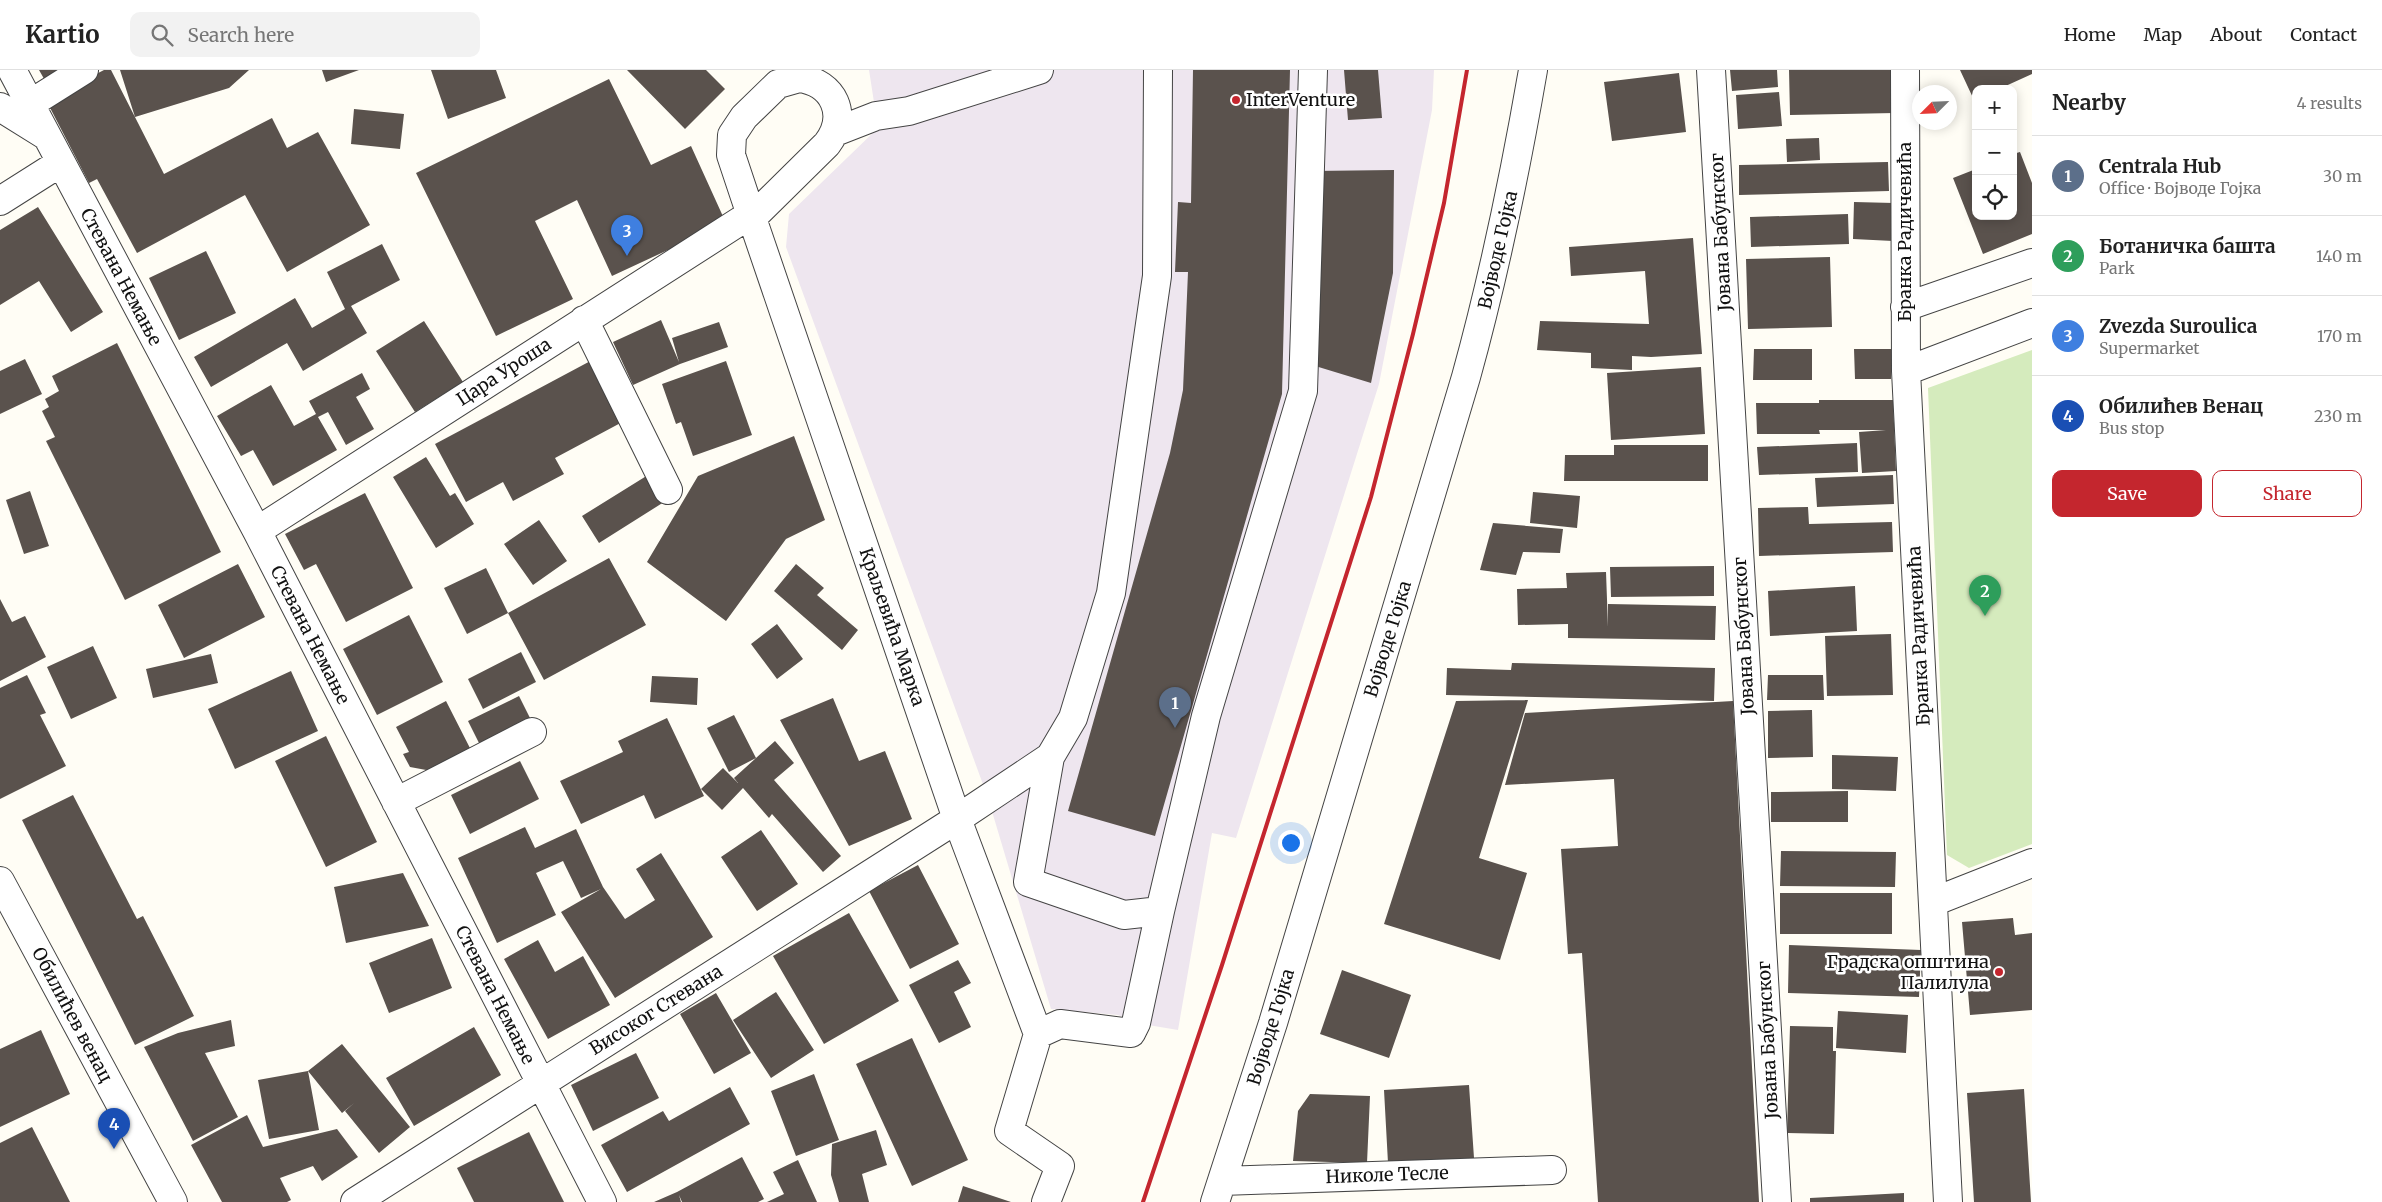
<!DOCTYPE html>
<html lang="en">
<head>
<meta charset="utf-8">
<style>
  body { margin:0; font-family:Merriweather,serif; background:#f2f2f2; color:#222 }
  .controls { position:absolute; right:15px; top:15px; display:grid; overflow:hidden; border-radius:10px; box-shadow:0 2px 12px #0003 }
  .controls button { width:45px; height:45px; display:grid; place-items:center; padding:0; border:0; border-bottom:1px solid #e0e0e0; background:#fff; color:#222; font:25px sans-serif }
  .compass { position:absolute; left:1912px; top:15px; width:45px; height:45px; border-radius:50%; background:#fff; box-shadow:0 2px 12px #0003; rotate:246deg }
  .you { position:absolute; left:1290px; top:772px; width:18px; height:18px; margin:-12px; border:4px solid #fff; border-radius:50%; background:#1a73e8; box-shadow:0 0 0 8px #1a73e833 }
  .badge { display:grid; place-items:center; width:32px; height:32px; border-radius:50%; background:#c4262e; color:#fff; font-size:16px; font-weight:700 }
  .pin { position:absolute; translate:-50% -41px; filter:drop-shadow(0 1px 2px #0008) }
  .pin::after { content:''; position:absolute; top:26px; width:18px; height:15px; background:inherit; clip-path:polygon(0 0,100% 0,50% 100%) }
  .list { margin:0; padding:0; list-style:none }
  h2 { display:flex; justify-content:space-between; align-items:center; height:65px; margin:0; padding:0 20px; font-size:21px }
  h2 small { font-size:16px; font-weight:400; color:#767676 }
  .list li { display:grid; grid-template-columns:32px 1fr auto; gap:15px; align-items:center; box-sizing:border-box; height:80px; padding:0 20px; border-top:1px solid #e0e0e0 }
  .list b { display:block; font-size:19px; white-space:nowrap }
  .list p { margin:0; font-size:16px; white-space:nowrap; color:#767676 }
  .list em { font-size:16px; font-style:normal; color:#767676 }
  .actions { display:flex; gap:10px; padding:15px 20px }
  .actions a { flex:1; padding:11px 0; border:1px solid #c4262e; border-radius:10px; text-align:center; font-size:18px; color:#c4262e }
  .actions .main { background:#c4262e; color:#fff }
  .icon { flex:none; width:28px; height:28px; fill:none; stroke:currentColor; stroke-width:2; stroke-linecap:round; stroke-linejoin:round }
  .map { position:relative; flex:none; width:2032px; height:1132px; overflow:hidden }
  header { display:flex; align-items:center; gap:30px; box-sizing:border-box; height:70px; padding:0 25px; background:#fff; border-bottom:1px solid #e0e0e0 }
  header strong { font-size:24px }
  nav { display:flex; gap:28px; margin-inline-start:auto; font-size:18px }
  .search { width:350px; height:45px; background:#f2f2f2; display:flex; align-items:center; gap:12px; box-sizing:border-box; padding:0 18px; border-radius:10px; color:#767676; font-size:19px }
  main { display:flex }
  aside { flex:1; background:#fff }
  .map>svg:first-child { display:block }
  .industrial { fill:#eee6ef }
  .green { fill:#d5ebbd }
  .building { fill:#5a524d }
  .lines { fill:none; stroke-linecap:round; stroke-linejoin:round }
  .minor-casing { stroke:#444; stroke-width:30 }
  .minor { stroke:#fff; stroke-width:28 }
  .rail { stroke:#c4262e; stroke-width:4 }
  .poi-dot { fill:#c4262e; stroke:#fff; stroke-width:2 }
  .labels { text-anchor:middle; stroke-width:5; stroke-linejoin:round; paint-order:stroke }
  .poi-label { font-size:18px; fill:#111; stroke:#fff; text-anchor:start }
  .street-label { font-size:18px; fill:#111; stroke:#fff }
</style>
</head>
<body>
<header>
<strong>Kartio</strong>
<div class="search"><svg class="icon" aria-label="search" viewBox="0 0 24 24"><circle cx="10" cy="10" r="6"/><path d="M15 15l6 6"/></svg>Search here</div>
<nav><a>Home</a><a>Map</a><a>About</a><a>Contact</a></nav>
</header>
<main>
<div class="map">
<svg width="2032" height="1132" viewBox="0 0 2032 1132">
  <rect width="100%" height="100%" fill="#fffdf5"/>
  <path class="industrial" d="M869 0H1434L1432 40 1379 314 1236 768 1212 763 1178 960 1136 953 1118 945 1051 939 988 728 786 177 789 144 878 58Z"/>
  <path class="green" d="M2032 280V774L1969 798 1947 785 1928 318Z"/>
  <path class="building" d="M39 0H74L47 14Z
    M104 0H111L164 104 272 48 287 78 318 62 370 155 287 202 245 125 137 183 97 109 89 113 46 30Z
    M120 0H249L229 18 135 47Z
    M322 0H359L326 12Z
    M431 0H496L506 28 448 49Z
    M627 0H706L725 19 685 59Z
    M1193 0H1290L1282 324 1155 766 1068 741 1170 383 1183 320 1188 202H1175L1178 132 1191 133Z
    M1344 0H1378L1382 48 1348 50Z
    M1730 0H1777L1778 17 1732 21Z
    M1789 0H1894L1895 43 1790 45Z
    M1960 0H2032V4L1999 19H1976V29L1974 30Z
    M1679 3 1686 62 1612 71 1604 12Z
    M609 9 651 95 691 76 726 153 612 206 577 130 535 151 573 229 496 266 416 103Z
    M1779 22 1782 56 1738 59 1736 25Z
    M354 39 404 44 400 79 351 74Z
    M1819 68 1820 90 1787 92 1786 69Z
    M2020 82 2032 113V164L1983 184 1953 108 1976 99V146H2013V84Z
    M1888 92 1889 121 1739 125V95Z
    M1394 100 1393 203 1371 313 1312 295 1313 101Z
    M1854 132 1894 133 1893 171 1853 169Z
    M38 137 103 242 71 262 39 211 0 235V160Z
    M1848 144 1849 174 1751 177 1750 147Z
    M1693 168 1702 284 1651 287 1632 286V300L1591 298V283L1537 280 1540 251 1649 254 1645 201 1571 206 1569 177Z
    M382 174 400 210 351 236 367 263 303 301 287 273 211 317 194 287 295 228 312 258 345 239 327 202Z
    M206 181 236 243 179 270 149 208Z
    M1830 187 1832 257 1748 259 1746 189Z
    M661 250 679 292 672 268 719 252 728 277 680 294 633 315 613 272Z
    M424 251 463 312 415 342 376 281Z
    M117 273 221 482 125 530 46 371 55 367 42 341 49 337 45 329 59 321 52 306Z
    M1754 279H1812V310H1753Z
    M1854 279H1891V309H1855Z
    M596 288 628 349 555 388 564 404 513 431 503 412 466 432 435 374Z
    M25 289 42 324 0 344V301Z
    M726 291 752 365 693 386 681 352 676 354 662 314Z
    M1701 297 1705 364 1611 370 1607 303Z
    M362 303 370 319 356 327 374 359 346 375 328 342 318 347 337 380 273 416 253 380 241 386 217 346 271 315 294 356 316 344 309 331Z
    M1819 330H1893L1896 401 1862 403 1859 362 1886 360H1819L1820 364H1757L1756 333H1819Z
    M794 366 825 450 786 469 726 551 647 492 698 406Z
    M1857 373 1858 402 1759 405 1757 377Z
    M1614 375H1708V411H1564L1565 385H1614Z
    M426 387 450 426 455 423 474 454 436 478 393 407Z
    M648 405 664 432 599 473 582 446Z
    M1893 405 1894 434 1817 437 1815 408Z
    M30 421 49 476 24 484 6 430Z
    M1533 422 1580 426 1577 458 1530 453Z
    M365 423 413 518 346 552 316 494 304 500 285 464Z
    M1808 437 1809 454 1892 452 1893 482 1759 486 1758 438Z
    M539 450 567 491 533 515 504 474Z
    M1493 453 1563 459 1560 483 1523 482 1516 505 1480 500Z
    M609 488 646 555 544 610 508 543Z
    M238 494 265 547 184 588 158 535Z
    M796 494 824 518 817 525 858 560 842 580 774 521Z
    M1714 496V526L1611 527 1610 497Z
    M486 498 508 543 467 564 444 518Z
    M1606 502 1608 557V534L1716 536 1715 570 1568 568V554L1518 555 1517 519 1567 518 1566 503Z
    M1855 516 1857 561 1770 566 1768 521Z
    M0 529 12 552 25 546 46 587 0 611Z
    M409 545 443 612 377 645 343 579Z
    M777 554 803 589 777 609 751 574Z
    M1891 564 1893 625 1827 626 1825 566Z
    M93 576 117 628 71 649 47 597Z
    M521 582 536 612 483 639 468 609Z
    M211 584 218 613 153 628 146 599Z
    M1512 593 1715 598 1714 631 1446 625 1447 598 1511 600Z
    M291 601 318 661 235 699 208 639Z
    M27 605 46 643 40 645 66 696 0 729V618Z
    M1768 605H1823L1824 630H1767Z
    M652 606 698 608 697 635 650 632Z
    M519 626 534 656 483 681 468 651Z
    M833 628 859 691 885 681 912 749 849 776 780 650Z
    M1528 630 1479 788 1527 803 1500 890 1384 854 1456 631Z
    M446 631 473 684 437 702 410 697 403 684 409 682 396 657Z
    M1733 631 1759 1132H1598L1582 883 1568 884 1561 779 1618 776 1614 709 1505 715 1525 643Z
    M1812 640 1813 687 1768 688V641Z
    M734 645 756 688 775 671 794 693 774 710 841 786 823 802 772 744 769 748 743 718 722 740 701 719 723 698 738 713 734 708 756 688 729 702 707 658Z
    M667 648 704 726 655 749 644 725 581 754 560 711 623 682 618 671Z
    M326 666 377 772 326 797 275 691Z
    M1832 685 1898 687 1896 721 1832 719Z
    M520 691 539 729 470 764 451 725Z
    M1848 721V752H1771V722Z
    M73 725 137 849 143 846 194 946 135 975 22 750Z
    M525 757 535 778 576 759 603 817 625 849 655 830 636 799 661 783 713 867 615 928 561 842 601 819 581 828 563 791 536 803 556 845 497 873 458 788Z
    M761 760 798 814 757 841 721 787Z
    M1781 781 1896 782 1895 817 1780 816Z
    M918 795 959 874 910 899 869 821Z
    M403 803 429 856 346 873 334 817Z
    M1780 823H1892V864H1780Z
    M849 843 899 931 824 974 773 886Z
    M2013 848 2015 865 2032 863V940L1970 945 1962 852Z
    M432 868 452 918 389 943 369 893Z
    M538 870 555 902 583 886 610 935 548 969 504 889Z
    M1789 875 1921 880 1919 927 1788 923Z
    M958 890 971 913 954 922 971 957 939 973 909 915Z
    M1342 900 1411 925 1389 988 1320 964Z
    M776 922 814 980 771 1008 733 950Z
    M716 923 751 983 714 1004 680 944Z
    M1838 941 1908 945 1906 983 1836 978Z
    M231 950 235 976 205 983 238 1047 193 1071 144 977 178 963Z
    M1790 956 1833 957V981H1836L1834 1064 1787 1063Z
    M474 957 501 1005 414 1056 386 1008Z
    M41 960 70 1024 0 1057V979Z
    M912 968 968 1090 912 1116 856 994Z
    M342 974 410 1057 379 1083 345 1041 354 1033 342 1043 308 1001Z
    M636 983 659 1028 593 1061 571 1015Z
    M308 1001 319 1060 269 1069 258 1010Z
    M814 1004 839 1070 796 1086 771 1021Z
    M1469 1015 1474 1088 1388 1093 1384 1020Z
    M730 1017 750 1054 627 1122 601 1075 663 1041 669 1051Z
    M2024 1019 2031 1132H1974L1967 1023Z
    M1310 1024 1370 1026 1367 1093 1293 1091 1298 1041Z
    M247 1045 263 1077 337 1059 358 1087 322 1111 313 1096 280 1108 291 1130 287 1132H222L191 1075Z
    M32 1057 70 1132H0V1073Z
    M876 1060 887 1095 862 1104 869 1132H839L831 1105 832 1074Z
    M529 1062 564 1132H474L457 1098Z
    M742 1087 764 1129 758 1132H682L679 1125 681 1132H654L677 1122Z
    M798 1090 817 1132H767L784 1124 773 1102Z
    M963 1116 1011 1132H958Z
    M1904 1123V1132H1810V1128Z"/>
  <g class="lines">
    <defs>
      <path id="minor" d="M12 0 257 461 602 1132
        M1711 0 1777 1132
        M1905 0 1906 301 1948 1132
        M799 8C834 13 849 45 827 74L752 148 731 85 732 65 744 47 778 14Z
        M30 34 84 0
        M0 37 45 65
        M835 62 876 46 909 41 1039 0
        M0 131 60 93
        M752 148 957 749 1038 964
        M1905 237 2032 193
        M584 250 668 420
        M1906 301 2032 253
        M257 461 751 144
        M1050 687 1028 812 1124 845 1160 841
        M396 732 532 662
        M0 811 173 1132
        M1933 832 2032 793
        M1038 964 1060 954 1131 963 1136 953 1160 841 1206 646 1303 321 1313 0
        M1038 964 1009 1061 1060 1096 1046 1132
        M1222 1111 1552 1100
        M355 1132 957 749 1050 687 1073 648 1111 523 1157 206 1158 0
        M1215 1132 1273 953 1466 307C1494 206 1515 104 1533 0"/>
    </defs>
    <use href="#minor" class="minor-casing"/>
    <use href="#minor" class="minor"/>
    <path class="rail" d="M1143 1132 1222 895 1371 427 1413 264 1444 133 1467 0"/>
  </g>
  <g class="poi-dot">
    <circle cx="1236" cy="30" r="5"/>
    <circle cx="1999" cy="902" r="5"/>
  </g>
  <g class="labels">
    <g class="poi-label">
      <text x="1246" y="36">InterVenture</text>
      <text x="1989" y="898" text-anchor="end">Градска општина<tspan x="1989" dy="21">Палилула</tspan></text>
    </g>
    <g class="street-label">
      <text transform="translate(1721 162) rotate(-93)" y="6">Јована Бабунског</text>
      <text transform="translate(1905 162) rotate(-90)" y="6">Бранка Радичевића</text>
      <text transform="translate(1498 180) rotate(-77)" y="6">Војводе Гојка</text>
      <text transform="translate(121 207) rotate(62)" y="6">Стевана Немање</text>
      <text transform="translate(504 302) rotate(-33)" y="6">Цара Уроша</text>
      <text transform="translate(892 557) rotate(71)" y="6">Краљевића Марка</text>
      <text transform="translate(310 565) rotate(63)" y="6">Стевана Немање</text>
      <text transform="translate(1744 566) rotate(-93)" y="6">Јована Бабунског</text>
      <text transform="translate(1919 566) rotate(-93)" y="6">Бранка Радичевића</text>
      <text transform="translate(1388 569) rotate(-73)" y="6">Војводе Гојка</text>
      <text transform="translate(495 925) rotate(63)" y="6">Стевана Немање</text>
      <text transform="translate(656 940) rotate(-32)" y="6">Високог Стевана</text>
      <text transform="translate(72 945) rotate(62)" y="6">Обилићев венац</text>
      <text transform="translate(1271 957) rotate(-73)" y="6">Војводе Гојка</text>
      <text transform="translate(1768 970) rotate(-93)" y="6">Јована Бабунског</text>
      <text transform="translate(1387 1105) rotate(-2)" y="6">Николе Тесле</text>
    </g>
  </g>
</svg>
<div class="controls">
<button>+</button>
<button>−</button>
<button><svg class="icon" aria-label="locate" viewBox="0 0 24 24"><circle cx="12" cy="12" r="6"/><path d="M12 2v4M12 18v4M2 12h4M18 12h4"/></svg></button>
</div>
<svg class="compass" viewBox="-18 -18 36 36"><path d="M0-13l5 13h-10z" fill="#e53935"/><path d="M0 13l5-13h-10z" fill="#767676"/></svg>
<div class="you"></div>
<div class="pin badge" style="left:1175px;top:658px;background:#5c6f8a">1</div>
<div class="pin badge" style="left:1985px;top:546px;background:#2e9e5b">2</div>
<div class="pin badge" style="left:627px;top:186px;background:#3f7fe0">3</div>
<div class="pin badge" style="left:114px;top:1079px;background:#1a4fb4">4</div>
</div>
<aside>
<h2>Nearby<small>4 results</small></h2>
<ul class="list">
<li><span class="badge" style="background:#5c6f8a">1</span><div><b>Centrala Hub</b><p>Office · Војводе Гојка</p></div><em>30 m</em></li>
<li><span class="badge" style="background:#2e9e5b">2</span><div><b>Ботаничка башта</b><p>Park</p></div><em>140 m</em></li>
<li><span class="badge" style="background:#3f7fe0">3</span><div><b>Zvezda Suroulica</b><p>Supermarket</p></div><em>170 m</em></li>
<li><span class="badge" style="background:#1a4fb4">4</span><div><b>Обилићев Венац</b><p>Bus stop</p></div><em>230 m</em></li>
</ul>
<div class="actions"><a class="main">Save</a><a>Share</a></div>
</aside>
</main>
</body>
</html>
